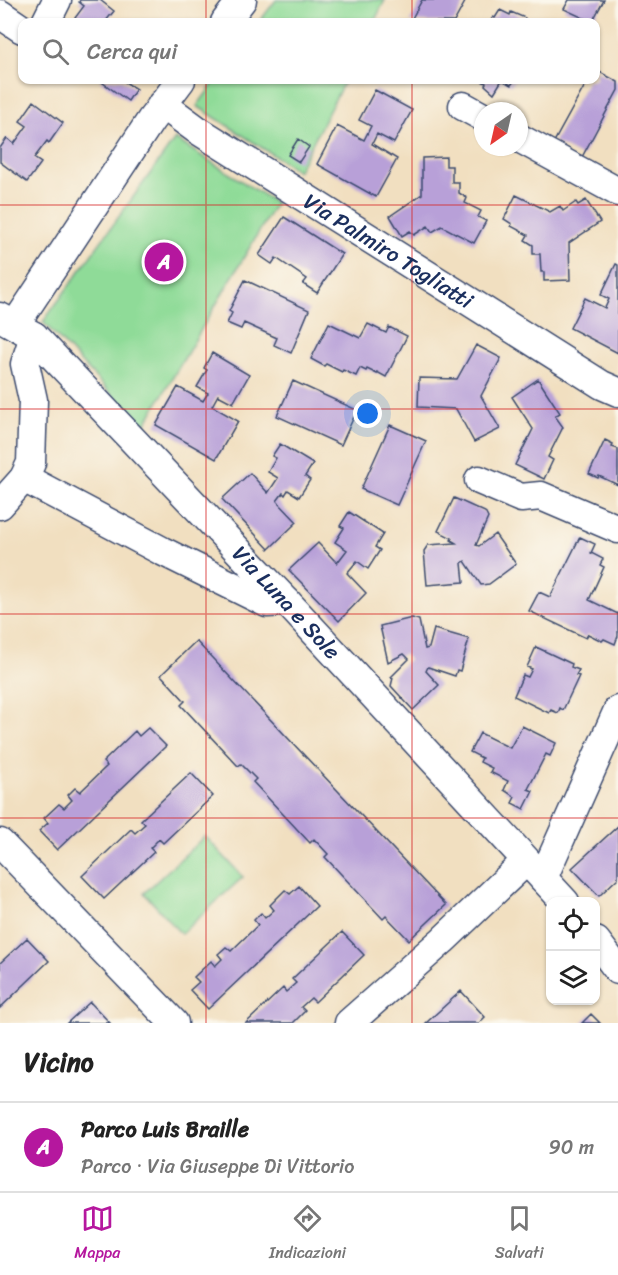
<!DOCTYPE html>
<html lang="it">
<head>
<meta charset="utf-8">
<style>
  body { margin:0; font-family:Sriracha,sans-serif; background:#f2f2f2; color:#222 }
  .controls { position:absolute; right:18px; bottom:18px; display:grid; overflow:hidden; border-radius:12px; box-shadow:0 2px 4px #0004 }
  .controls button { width:54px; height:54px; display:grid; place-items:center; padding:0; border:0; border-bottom:2px solid #e0e0e0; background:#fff; color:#222; font:30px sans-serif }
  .compass { position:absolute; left:474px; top:102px; width:54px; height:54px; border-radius:50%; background:#fff; box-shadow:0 2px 4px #0004; rotate:214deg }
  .you { position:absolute; left:368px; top:414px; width:21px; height:21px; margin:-15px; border:4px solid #fff; border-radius:50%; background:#1a73e8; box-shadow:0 0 0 9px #1a73e833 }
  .badge { display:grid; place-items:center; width:39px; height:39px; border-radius:50%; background:#b5179e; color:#fff; font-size:20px; font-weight:700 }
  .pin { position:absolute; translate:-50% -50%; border:3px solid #fff; box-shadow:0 2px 6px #0006 }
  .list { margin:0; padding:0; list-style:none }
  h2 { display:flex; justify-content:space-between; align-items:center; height:78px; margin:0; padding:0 24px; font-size:26px }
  h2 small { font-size:20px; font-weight:400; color:#767676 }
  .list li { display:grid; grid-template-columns:39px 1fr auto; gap:18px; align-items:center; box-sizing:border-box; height:90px; padding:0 24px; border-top:2px solid #e0e0e0 }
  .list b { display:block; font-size:22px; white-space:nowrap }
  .list p { margin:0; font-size:20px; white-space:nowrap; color:#767676 }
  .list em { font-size:20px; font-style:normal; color:#767676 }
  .icon { flex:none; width:33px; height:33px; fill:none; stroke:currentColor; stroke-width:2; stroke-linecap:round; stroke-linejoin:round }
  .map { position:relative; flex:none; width:618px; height:1023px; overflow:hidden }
  .search { position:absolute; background:#fff; box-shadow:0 2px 4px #0004; left:18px; right:18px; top:18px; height:66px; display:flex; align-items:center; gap:15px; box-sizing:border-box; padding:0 21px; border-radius:12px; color:#767676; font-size:22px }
  .sheet { height:168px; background:#fff }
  nav { display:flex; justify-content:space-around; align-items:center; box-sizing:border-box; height:84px; border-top:2px solid #e0e0e0; background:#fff; font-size:16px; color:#767676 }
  nav a { display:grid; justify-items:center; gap:3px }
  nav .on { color:#b5179e }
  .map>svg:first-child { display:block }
  .green { fill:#8fdb98; stroke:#55857b; stroke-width:1.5 }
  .building { fill:#b8a0d8 }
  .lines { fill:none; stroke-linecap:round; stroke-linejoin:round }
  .minor-casing { stroke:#3b496d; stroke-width:31 }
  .minor { stroke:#fff; stroke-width:28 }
  .grid { fill:none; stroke:#d62828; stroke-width:1.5; stroke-opacity:0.55 }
  .labels { text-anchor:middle; stroke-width:5; stroke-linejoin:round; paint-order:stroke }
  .street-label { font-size:22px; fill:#1b2f5e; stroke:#fbf7ec }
</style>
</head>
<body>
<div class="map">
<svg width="618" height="1023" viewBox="0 0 618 1023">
  <rect width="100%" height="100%" fill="#fbf7ec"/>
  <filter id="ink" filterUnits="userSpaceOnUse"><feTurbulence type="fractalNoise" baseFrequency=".0167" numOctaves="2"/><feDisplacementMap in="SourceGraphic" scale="12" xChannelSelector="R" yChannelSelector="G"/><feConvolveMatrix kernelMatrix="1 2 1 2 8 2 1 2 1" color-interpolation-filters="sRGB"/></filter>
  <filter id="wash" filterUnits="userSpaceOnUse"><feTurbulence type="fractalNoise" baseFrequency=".008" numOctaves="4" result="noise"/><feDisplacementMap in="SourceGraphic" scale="24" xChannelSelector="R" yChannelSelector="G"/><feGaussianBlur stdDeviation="1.35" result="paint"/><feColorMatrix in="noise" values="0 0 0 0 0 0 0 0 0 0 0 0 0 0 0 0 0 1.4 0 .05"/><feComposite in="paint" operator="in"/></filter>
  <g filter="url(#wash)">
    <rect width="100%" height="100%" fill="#f1dfc0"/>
    <path class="green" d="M276 0H385L374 22H259Z
      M216 80H345L298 171 197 106Z
      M175 139 276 203 143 428 43 322Z
      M205 836 243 877 181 934 144 893Z"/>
    <g id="blocks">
      <path class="building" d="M80 0H100L114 11 105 22H72L84 6 79 2Z
        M422 0H462L465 2 454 22H410Z
        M569 0H604L592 22 564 9Z
        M500 10 510 15 511 12 525 18 526 21 521 22H490L493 17 495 18Z
        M596 70 618 82V90L582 157 554 142 588 80H596Z
        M99 80H122L136 89 128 101Z
        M480 80H515L511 85 502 80 494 93 485 85 486 83Z
        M375 90 412 110 394 143 377 134 372 144 397 159 376 197 317 164 337 126 364 140 371 126 359 120Z
        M34 101 63 123 49 143 47 141 34 158 41 163 27 182 0 162V148L7 138 14 144 27 126 20 121Z
        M298 139 309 147 299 162 288 155Z
        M446 157V166H452V182H459V193L467 198 465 203 481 211 478 217 486 221 474 243 442 226 432 232 428 226 414 235 410 231 402 236 390 216 422 194V158Z
        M516 195 550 212 560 206 563 211 576 202 578 205 586 200 600 222 569 243 570 280 544 281V272H541L540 254H533V245L525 240 528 235 511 226 512 224 504 219Z
        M284 217 342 254 317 293 303 284 307 279 276 258 272 264 259 255Z
        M616 264 618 265V353L570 328 585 298 605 308 609 299 601 295Z
        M245 280 309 310 291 353 274 345 277 338 244 323 241 329 227 323 232 313 229 311Z
        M329 323 360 338 368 324 386 333 389 327 407 336 386 377 377 372V374L367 369 366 371 360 368 356 376 343 370 342 372 326 364 324 366 311 359Z
        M476 345 501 358 481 396 500 429 474 442 456 409 418 407 419 378 457 379Z
        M212 353 249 375 233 403 218 395 212 406 238 421 216 459 156 425 178 387 203 401 208 393 197 387 207 370 204 368Z
        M538 379 560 413 555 416 563 427 548 457 553 460 544 479 515 465 533 429 512 397Z
        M293 381 357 410 341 445 277 416Z
        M390 425 426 441 397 505 361 489Z
        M605 440 613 444 612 447 618 449V485L599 476 598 478 589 474Z
        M280 444 313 464 305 476 310 480 299 497 288 490 285 495 283 493 277 501 297 522 269 549 222 499 250 473 268 493 278 478 268 472 276 458 272 456Z
        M454 498 485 512 488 518 476 545 479 546 495 534 516 564 489 584 481 585 465 561 462 563 464 582 427 585 424 551 428 545 456 543 451 540 452 538 438 531Z
        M349 512 383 534 375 547 380 550 368 569 357 561 347 573 366 593 339 621 289 570 318 543 337 563 347 550 335 542 344 528 340 526Z
        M580 537 595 544 591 553 603 559 600 565 604 567 589 600 618 614V636L615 644 604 639 602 641 588 634 586 638 529 611 539 592 550 597Z
        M412 618 419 620 425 649 429 648 434 629 469 639 460 671 457 670 455 676 428 667 426 671 439 685 413 710 391 686 393 678 391 677 409 659 404 654 388 662 380 626Z
        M196 641 446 905 409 940 386 916 383 919 325 857 328 854 314 839 310 843 253 782 256 779 241 764 238 766 181 705 185 701 161 675Z
        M536 647 572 664 571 667 579 670 576 675 579 676 563 710 560 708 558 713 551 710 549 713 514 696 523 675 528 677 532 669 527 667Z
        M522 726 556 743 550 756 546 754 528 789 533 791 524 809 512 803 515 797 504 790 508 781 490 772 492 768 480 762 482 758 470 752 480 733 510 748Z
        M148 728 166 746 57 850 39 831 48 823 44 818 59 804 64 808 72 800 68 795 75 788 80 792 107 766 103 762 135 731 139 736Z
        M191 773 213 796 163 843 159 839 150 848 154 852 104 899 82 876 131 829 135 833 145 824 141 820Z
        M618 826V878L599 896 572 868Z
        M299 886 317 906 208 1009 190 990 199 982 194 977 211 961 215 966 222 959 218 954 226 947 231 951 258 925 254 920 261 913 265 918 274 910 270 905 285 890 290 894Z
        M342 932 364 955 315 1002 311 998 301 1007 305 1011 293 1023H246L283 988 286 992 296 983 292 979Z
        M27 938 49 961 0 1008V963Z
        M461 991 485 1017 479 1023H426Z
        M90 1002 110 1023H67Z
        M591 1014 600 1023H582Z"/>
    </g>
  </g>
  <g filter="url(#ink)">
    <use href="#blocks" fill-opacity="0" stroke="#3b496d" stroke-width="1.5"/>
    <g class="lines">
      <defs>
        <g id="minor">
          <path d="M0 14 22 29"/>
          <path d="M46 22 57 0"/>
          <path d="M225 22 242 0"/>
          <path id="s1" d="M162 104 196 129 602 385 618 392"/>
          <path d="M463 106 483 117"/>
          <path d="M519 138 618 192"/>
          <path id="s2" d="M0 317 34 336 287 602 565 902"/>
          <path d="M15 325 151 120 181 80"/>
          <path d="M24 478 162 551 267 603 287 602"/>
          <path d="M479 480 521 498 541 496 618 529"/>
          <path d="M0 505 24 478 31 463 33 400 25 364 34 336"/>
          <path d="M0 843 174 1023"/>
          <path d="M543 878 618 710"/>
          <path d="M596 941 618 970"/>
          <path d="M349 1023 443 940 526 861"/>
        </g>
      </defs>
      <use href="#minor" class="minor-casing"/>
      <use href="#minor" class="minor"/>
    </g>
  </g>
  <path class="grid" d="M206 0V22M412 0V22M206 80V1023M412 80V1023M0 205H618M0 409H618M0 614H618M0 818H618"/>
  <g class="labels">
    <g class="street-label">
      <text dy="8" stroke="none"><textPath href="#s1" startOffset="270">Via Palmiro Togliatti</textPath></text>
      <text dy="8" stroke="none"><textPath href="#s2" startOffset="406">Via Luna e Sole</textPath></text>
    </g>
  </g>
</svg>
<div class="controls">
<button><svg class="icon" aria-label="locate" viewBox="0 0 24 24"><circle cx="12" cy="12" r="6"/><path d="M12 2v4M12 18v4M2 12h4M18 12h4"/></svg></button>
<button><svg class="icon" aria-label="layers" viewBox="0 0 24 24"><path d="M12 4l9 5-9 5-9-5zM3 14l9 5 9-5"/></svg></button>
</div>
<svg class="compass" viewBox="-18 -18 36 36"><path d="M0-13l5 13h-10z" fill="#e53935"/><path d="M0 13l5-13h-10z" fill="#767676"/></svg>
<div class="you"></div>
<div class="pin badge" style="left:164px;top:262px">A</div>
<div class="search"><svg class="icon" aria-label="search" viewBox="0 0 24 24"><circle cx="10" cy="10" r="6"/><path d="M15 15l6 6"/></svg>Cerca qui</div>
</div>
<section class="sheet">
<h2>Vicino<small></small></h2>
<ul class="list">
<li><span class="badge">A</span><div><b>Parco Luis Braille</b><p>Parco · Via Giuseppe Di Vittorio</p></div><em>90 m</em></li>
</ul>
</section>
<nav>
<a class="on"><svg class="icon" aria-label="map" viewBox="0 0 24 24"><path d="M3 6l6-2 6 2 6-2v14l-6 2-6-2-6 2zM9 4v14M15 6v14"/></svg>Mappa</a>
<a><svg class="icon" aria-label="directions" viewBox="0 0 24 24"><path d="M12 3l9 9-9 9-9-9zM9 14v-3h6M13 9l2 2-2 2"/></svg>Indicazioni</a>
<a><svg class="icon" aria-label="saved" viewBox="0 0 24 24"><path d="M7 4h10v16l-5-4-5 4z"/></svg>Salvati</a>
</nav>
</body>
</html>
